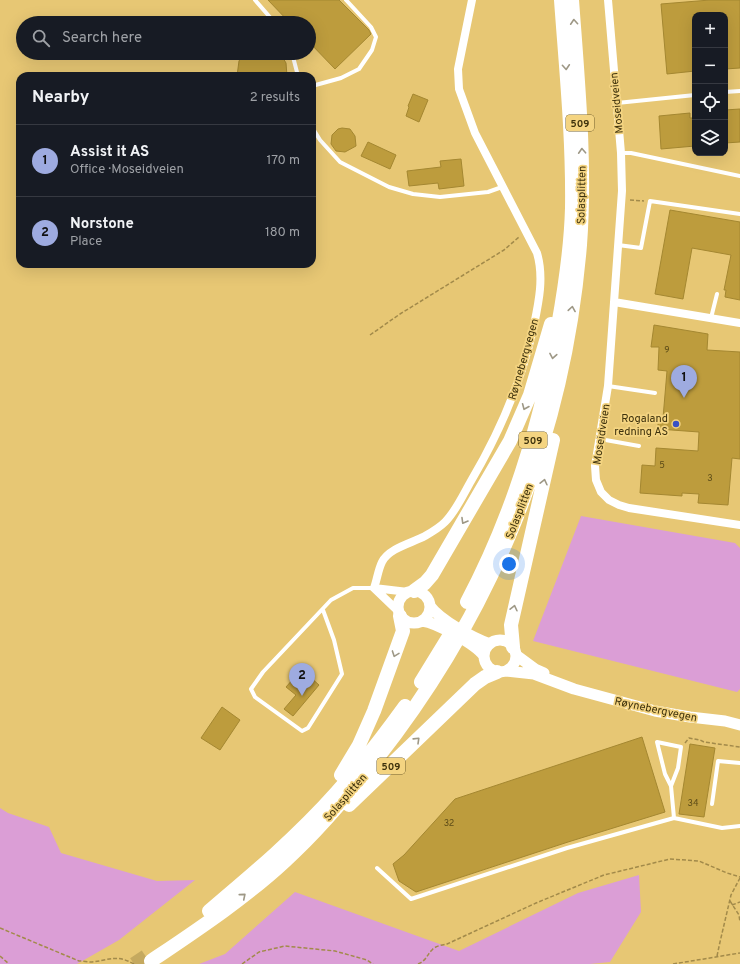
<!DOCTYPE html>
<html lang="en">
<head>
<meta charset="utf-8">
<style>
  body { margin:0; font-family:Overpass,sans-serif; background:#20242c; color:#f1f3f6 }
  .controls { position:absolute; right:12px; top:12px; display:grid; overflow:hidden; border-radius:8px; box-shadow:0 4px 16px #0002 }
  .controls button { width:36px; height:36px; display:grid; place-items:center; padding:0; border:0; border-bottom:1px solid #363941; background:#171b24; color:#f1f3f6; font:20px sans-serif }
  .you { position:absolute; left:509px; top:564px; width:14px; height:14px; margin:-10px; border:3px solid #fff; border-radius:50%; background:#1a73e8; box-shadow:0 0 0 6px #1a73e833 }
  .badge { display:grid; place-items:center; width:26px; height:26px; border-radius:50%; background:#9eabe0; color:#111; font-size:13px; font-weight:700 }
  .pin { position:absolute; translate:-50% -33px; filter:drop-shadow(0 1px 2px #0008) }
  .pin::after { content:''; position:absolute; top:21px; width:14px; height:12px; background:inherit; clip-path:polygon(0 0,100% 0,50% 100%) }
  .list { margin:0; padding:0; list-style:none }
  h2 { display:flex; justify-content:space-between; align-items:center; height:52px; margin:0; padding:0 16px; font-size:17px }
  h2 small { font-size:13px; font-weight:400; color:#9ea1a6 }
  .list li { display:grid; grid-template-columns:26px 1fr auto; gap:12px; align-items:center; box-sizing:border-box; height:72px; padding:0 16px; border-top:1px solid #363941 }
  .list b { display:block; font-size:15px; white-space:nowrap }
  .list p { margin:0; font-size:13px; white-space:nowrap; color:#9ea1a6 }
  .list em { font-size:13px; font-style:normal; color:#9ea1a6 }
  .icon { flex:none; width:22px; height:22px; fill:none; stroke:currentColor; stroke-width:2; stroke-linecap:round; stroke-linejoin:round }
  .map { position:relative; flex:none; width:740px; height:964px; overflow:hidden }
  .search { position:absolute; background:#171b24; box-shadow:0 4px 16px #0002; left:16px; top:16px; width:300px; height:44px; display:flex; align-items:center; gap:10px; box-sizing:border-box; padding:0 14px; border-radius:22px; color:#9ea1a6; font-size:15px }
  .panel { position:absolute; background:#171b24; box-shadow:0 4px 16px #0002; left:16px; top:72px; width:300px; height:196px; border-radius:12px }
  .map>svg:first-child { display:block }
  .green { fill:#db9ed6 }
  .building { fill:#bd9c3d; stroke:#a48731 }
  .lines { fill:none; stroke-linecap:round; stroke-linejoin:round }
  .highway-tunnel { stroke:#c5a95f; stroke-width:14; stroke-dasharray:14 7; stroke-linecap:butt }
  .path { stroke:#a28a4a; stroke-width:1.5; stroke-dasharray:4 2; stroke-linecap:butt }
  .lane { stroke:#fff; stroke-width:4 }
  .street { stroke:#fff; stroke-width:8 }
  .secondary { stroke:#fff; stroke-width:11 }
  .highway { stroke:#fff; stroke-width:14 }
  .oneway { stroke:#9e9886 }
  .poi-dot { fill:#3952c4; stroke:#f4d481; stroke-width:1.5 }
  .labels { text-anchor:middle; stroke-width:3.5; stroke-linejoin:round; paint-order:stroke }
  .number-label { font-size:9px; fill:#5d4c18 }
  .shield { fill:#f4d481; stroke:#74622f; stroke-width:1 }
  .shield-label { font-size:10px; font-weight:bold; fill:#3d310c }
  .street-label { font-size:11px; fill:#3d310c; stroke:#f4d481 }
  .poi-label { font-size:11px; fill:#3d310c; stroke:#f4d481; text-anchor:end }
</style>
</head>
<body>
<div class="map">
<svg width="740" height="964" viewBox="0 0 740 964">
  <rect width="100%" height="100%" fill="#e7c774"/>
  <path class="green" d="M581 516 735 543 740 548V689L737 692 533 641Z
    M0 808 8 813 49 827 61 853 157 881 195 880 119 940 77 964H0Z
    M639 875 641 912 610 962 590 964H199L225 954 295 892 459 951 578 893Z"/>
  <path class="building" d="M268 0H339L369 30 371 34 335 69 309 42V23H290Z
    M710 0H740V68L725 69V15H695V71L667 74 661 4Z
    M244 53H280L286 63 287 76H237L239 61Z
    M413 94 428 100 419 122 406 116 409 107 408 106Z
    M740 109V142L725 143V110Z
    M690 113V118H695V146L661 149 659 116Z
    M342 128 350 129 355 136 356 146 345 152 336 151 331 144 332 135 338 129Z
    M368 142 396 155 390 169 361 156Z
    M461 159 464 186 439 189 438 183 409 186 407 171 441 167 440 161Z
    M670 210 740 222V300L725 297 726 290H724L731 255 692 248 683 299 655 294Z
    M654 325 708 334 707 350 740 352V459L732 458 728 505 698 503 699 494 682 493V496L640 493 642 465 655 466 656 448 698 451 699 432 658 429V417L663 418 667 371 658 370 659 347H651Z
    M310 677 319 685 293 716 284 709 296 695 286 687 294 678 303 685Z
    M222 707 240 720 220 750 201 738Z
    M642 737 665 812 568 842 416 892 399 881 393 864 404 855 455 799Z
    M690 744 715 748 704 817 679 814Z"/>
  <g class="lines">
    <path class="highway-tunnel" d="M134 964 146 956"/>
    <path class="path" d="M630 200 644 201
      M370 335 400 314 504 250 519 237
      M685 743 689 738 700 740 704 742 740 747
      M730 901 739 915 740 922
      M732 905 740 902
      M0 928 79 961C83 961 88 962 92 962 110 960 116 954 134 964
      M0 956 9 964
      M717 956 720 942 731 895 740 878
      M242 964 259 952 285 946 335 951 367 960 373 964
      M418 964C427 960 426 956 432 950 435 946 442 945 447 944L536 903 604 875 670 859 699 861 727 873 740 877
      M673 964 740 953"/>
    <path class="lane" d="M255 0 275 23
      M292 53 298 76
      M312 86 341 78 359 69 372 50 376 37 371 27 346 0
      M725 92 740 91
      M617 103 695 95
      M312 127 320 140 340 162 389 187 413 194 440 197 488 192 502 187
      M621 153H631L740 176
      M618 245 641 248 650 201 740 214
      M711 318 717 294
      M608 386 655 393
      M600 439 639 446
      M323 610 334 640 342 674 308 728 302 731 255 697 251 689 263 672 331 600 353 588H374
      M671 786 678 768 681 747 657 742 665 774 671 786 674 818 722 828 740 826
      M712 804 718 761 740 763
      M377 868 411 899 567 848 674 818"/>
    <path class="street" d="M608 0 621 153 622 191 608 386 595 466 596 480 601 492 609 500 619 505 629 508 740 525
      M614 302 740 323
      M374 588C377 580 378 570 382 562 389 548 412 543 425 536 432 532 439 528 445 522 456 511 463 495 471 481 500 432 522 381 534 325 539 301 544 277 537 253L475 133 459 89 458 69 472 0
      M374 588 408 592
      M374 588 398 611"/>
    <path class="secondary" d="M398 607a16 16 0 1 1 32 0a16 16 0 1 1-32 0Z
      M430 606C440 620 473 638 490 644
      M422 621C437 623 475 644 484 656
      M484 656a16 16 0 1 1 32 0a16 16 0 1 1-32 0Z
      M516 655 535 669 544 673
      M506 671 534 674 574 689 655 711 690 717 725 721 740 725"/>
    <path class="highway" d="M414 591 425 583 432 575 510 441 530 395 551 324
      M467 602C513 515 541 423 558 326 565 287 571 248 572 208 573 139 566 69 561 0
      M513 647 511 625 553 440
      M421 682 448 638
      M341 775 359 745 374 711 403 631 400 616
      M349 805 475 684 485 677 497 672
      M209 911C253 874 298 836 337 792 361 765 384 735 405 706
      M151 961C197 930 244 899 285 861 316 833 345 799 371 766 492 615 564 439 580 245 586 164 578 82 572 0"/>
  </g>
  <defs><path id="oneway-chevron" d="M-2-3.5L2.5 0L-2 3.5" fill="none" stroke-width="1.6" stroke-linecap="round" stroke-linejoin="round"/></defs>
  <g class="oneway">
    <use href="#oneway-chevron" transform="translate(574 22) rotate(-94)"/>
    <use href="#oneway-chevron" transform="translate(566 67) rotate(86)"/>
    <use href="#oneway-chevron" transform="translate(582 151) rotate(-93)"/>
    <use href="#oneway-chevron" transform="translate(572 309) rotate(-81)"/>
    <use href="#oneway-chevron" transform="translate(553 356) rotate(100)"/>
    <use href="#oneway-chevron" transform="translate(525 407) rotate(113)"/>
    <use href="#oneway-chevron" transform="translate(544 482) rotate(-77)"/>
    <use href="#oneway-chevron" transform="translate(464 521) rotate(120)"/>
    <use href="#oneway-chevron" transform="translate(514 608) rotate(-77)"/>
    <use href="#oneway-chevron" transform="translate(395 654) rotate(110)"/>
    <use href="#oneway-chevron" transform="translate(417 740) rotate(-44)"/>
    <use href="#oneway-chevron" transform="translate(243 896) rotate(-40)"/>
  </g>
  <circle class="poi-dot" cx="676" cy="424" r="4"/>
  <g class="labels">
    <g class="number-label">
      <text x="667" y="353">9</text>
      <text x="662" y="468">5</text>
      <text x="710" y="481">3</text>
      <text x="693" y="806">34</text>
      <text x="449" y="826">32</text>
    </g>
    <g class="shield">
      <rect x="566" y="115" width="28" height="16" rx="3"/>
      <rect x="519" y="432" width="28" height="16" rx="3"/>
      <rect x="377" y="758" width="28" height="16" rx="3"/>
    </g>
    <g class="shield-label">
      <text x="580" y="127">509</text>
      <text x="533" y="444">509</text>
      <text x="391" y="770">509</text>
    </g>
    <g class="street-label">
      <text transform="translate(616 103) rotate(-95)" y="4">Moseidveien</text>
      <text transform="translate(581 195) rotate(-89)" y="4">Solasplitten</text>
      <text transform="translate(523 359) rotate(-74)" y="4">Røynebergvegen</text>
      <text transform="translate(601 434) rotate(-81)" y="4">Moseidveien</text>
      <text transform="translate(519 511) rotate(-69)" y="4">Solasplitten</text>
      <text transform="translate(656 709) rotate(12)" y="4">Røynebergvegen</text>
      <text transform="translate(345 797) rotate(-49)" y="4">Solasplitten</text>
    </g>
    <g class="poi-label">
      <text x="668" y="422">Rogaland<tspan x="668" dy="13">redning AS</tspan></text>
    </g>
  </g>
</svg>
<div class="controls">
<button>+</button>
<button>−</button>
<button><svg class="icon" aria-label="locate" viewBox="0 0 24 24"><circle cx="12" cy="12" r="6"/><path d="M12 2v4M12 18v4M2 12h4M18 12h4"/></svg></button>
<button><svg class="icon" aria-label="layers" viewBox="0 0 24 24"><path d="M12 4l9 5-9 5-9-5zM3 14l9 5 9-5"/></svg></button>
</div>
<div class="you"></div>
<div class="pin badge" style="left:684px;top:398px">1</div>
<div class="pin badge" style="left:302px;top:696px">2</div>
<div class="search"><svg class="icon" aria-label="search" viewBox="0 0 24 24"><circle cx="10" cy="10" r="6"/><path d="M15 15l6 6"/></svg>Search here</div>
<section class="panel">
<h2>Nearby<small>2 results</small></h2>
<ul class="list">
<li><span class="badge">1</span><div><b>Assist it AS</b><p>Office · Moseidveien</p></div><em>170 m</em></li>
<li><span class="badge">2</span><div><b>Norstone</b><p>Place</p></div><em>180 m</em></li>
</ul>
</section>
</div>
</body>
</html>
